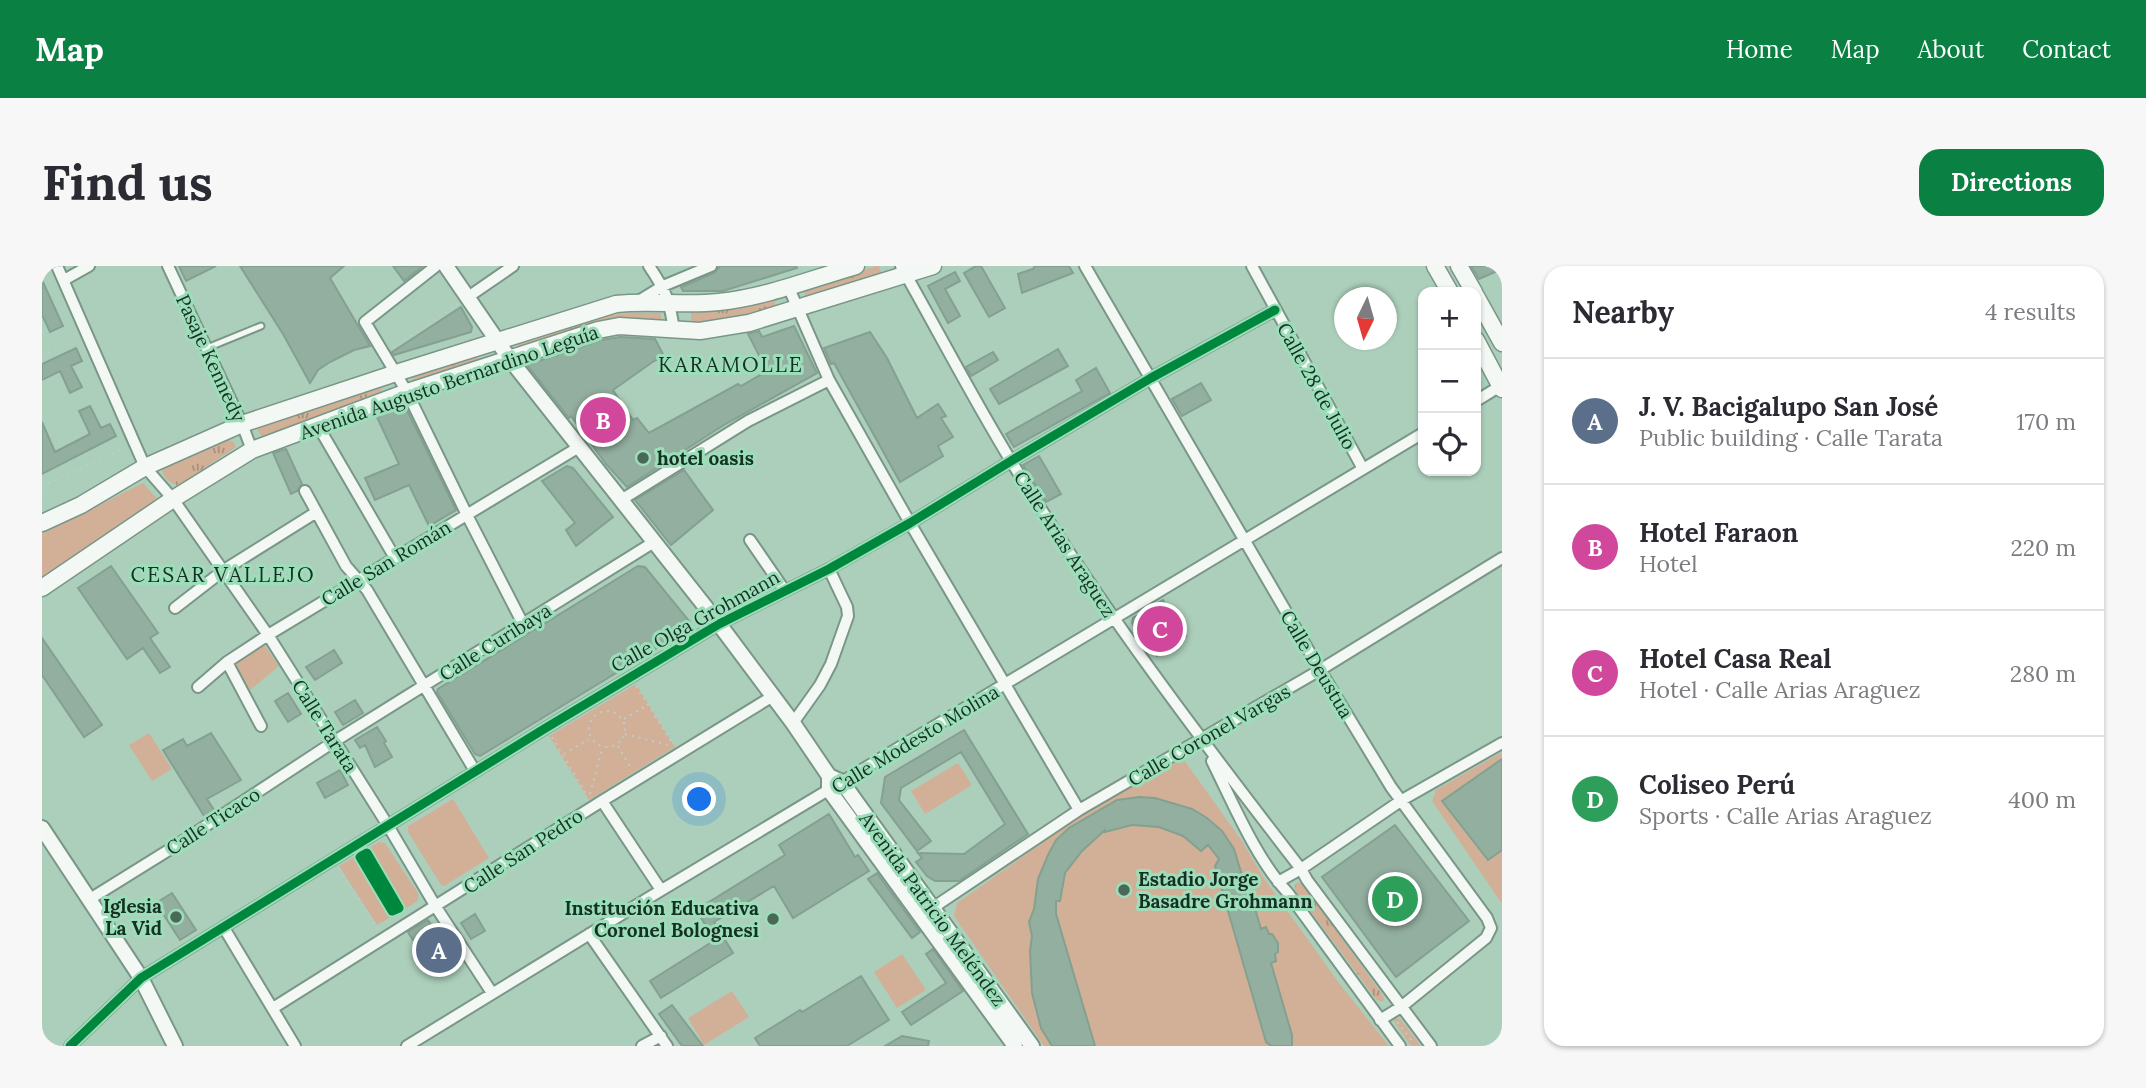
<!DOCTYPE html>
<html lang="en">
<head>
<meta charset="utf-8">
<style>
  body { margin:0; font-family:Lora,serif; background:#f7f7f7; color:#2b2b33 }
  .controls { position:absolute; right:21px; top:21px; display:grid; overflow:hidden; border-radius:14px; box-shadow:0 2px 5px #0004 }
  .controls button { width:63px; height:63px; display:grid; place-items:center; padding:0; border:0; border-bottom:2px solid #e1e1e2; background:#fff; color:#2b2b33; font:35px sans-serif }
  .compass { position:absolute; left:1292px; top:21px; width:63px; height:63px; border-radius:50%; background:#fff; box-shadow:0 2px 5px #0004; rotate:185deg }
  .you { position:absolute; left:658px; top:534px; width:24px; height:24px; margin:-18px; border:5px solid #fff; border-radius:50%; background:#1a73e8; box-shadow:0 0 0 10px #1a73e833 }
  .badge { display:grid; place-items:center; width:46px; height:46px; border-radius:50%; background:#0b8043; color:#fff; font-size:23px; font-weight:700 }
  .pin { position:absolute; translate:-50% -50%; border:4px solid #fff; box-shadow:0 2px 7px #0006 }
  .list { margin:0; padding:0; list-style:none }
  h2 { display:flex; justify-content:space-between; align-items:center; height:91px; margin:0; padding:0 28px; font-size:30px }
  h2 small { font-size:23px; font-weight:400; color:#7c7c81 }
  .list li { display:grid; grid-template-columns:46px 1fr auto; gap:21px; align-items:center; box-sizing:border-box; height:126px; padding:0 28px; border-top:2px solid #e1e1e2 }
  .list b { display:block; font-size:26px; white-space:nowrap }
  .list p { margin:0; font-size:23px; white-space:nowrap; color:#7c7c81 }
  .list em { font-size:23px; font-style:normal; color:#7c7c81 }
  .icon { flex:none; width:38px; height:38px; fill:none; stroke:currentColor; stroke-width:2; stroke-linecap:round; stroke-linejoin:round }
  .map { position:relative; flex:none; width:1460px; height:780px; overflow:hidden; border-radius:21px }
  header { display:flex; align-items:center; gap:42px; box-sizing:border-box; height:98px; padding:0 35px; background:#0b8043; color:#fff }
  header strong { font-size:33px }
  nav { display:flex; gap:38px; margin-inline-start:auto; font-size:24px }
  .intro { display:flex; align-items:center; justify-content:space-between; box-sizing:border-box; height:168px; padding:0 42px }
  h1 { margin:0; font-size:49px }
  .button { padding:18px 32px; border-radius:21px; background:#0b8043; color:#fff; font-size:24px; font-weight:700 }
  main { display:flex; gap:42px; padding:0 42px }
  aside { flex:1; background:#fff; border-radius:21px; box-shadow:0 2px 5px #0004 }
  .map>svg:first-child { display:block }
  .grass { fill:url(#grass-tufts) }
  .green { fill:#d1b097 }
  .building { fill:#93afa0; stroke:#84a091; stroke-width:2 }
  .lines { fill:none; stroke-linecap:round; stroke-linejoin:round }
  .service-casing { stroke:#7a9687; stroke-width:9 }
  .minor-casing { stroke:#7a9687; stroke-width:14 }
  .tertiary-casing { stroke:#7a9687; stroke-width:18 }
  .secondary-casing { stroke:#7a9687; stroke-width:19 }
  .path { stroke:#c0ccc5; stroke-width:2; stroke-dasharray:2 5; stroke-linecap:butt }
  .service { stroke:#f3f8f5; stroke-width:5 }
  .minor { stroke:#f3f8f5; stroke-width:10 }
  .tertiary { stroke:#f3f8f5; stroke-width:14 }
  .secondary { stroke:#f3f8f5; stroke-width:16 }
  .cycleway-casing { stroke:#9ddeba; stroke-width:13 }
  .cycleway { stroke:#00873e; stroke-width:9 }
  .poi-dot { fill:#4a6858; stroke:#9ddeba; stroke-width:2.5 }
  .labels { text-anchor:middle; stroke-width:6; stroke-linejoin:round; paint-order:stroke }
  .street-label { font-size:19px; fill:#163023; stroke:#9ddeba }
  .poi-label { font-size:19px; font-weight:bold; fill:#163023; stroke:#9ddeba; text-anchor:start }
  .neighbourhood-label { font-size:21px; letter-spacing:2px; fill:#163023; stroke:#9ddeba }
</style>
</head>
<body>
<header>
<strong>Map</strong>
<nav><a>Home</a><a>Map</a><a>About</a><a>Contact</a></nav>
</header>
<div class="intro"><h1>Find us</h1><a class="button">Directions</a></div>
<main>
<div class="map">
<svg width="1460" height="780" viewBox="0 0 1460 780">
  <defs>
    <pattern id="grass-tufts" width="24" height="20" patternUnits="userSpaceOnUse" patternTransform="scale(1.75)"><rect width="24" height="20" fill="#d1b097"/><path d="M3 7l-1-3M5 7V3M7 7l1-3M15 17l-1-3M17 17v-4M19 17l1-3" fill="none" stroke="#a9907b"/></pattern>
  </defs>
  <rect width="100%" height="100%" fill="#accfbb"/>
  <path class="grass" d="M835 0H837L840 10 764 32 761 22Z
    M732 32 734 42 687 53 649 56V45L683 43Z
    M587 47H619V54L571 53 536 62 478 81 475 78 560 50Z
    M433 88 436 94 371 118 370 107Z
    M337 119 340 125 220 171 214 162Z
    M187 174 192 176 194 181 136 220C126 215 120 212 120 200Z
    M1256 616 1261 619 1340 728 1342 734 1339 736 1334 733 1253 624V618Z
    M1356 752 1359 754 1379 780H1369L1351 754Z"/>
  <path class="green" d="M101 217 118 236 0 317V268Z
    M221 377 237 400 208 424 191 397Z
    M594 418 633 481 547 534 507 470Z
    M107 467 130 503 110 515 87 479Z
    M1460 486V638L1390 535 1394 524Z
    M1140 491 1200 575 1221 611 1297 717 1347 780H1002L912 650 915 637 1041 548 1092 520Z
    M916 497 930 519 883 548 869 525Z
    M411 533 447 592 402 620 399 619 366 566V560Z
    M337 576 343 577 376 627V635L335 659 297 600Z
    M860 688 884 724 855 742 832 706Z
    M690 725 707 751 662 779 646 752Z"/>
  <path class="building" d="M137 0H174L144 15Z
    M198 0H302L288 12 328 80 312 84 288 96 276 104 268 117 241 68Z
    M351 0H381L362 15Z
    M678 0H754L755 2 681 25H641L639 21 672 7Z
    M934 0H939L963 42 947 51 922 7Z
    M993 0H1027L1031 7 980 27 976 8 991 3Z
    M1429 0H1460V3L1437 13Z
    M913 6 918 15 903 23 918 50 906 57 886 20Z
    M0 14 21 60 8 66 0 49Z
    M419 41 430 61 429 66 352 89 350 86Z
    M752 60 775 107 682 159 585 221 564 198 529 150 527 152 485 99 559 74 578 71 613 73 622 90 612 95 571 124 591 154 595 152 607 167 696 118 699 120 725 105 706 68 717 65 720 71Z
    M828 66 845 92 875 152 896 138 904 150 899 152 911 171 896 180 901 190 858 216 792 97 789 98 782 82Z
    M34 82 40 95 29 100 40 121 28 127 18 105 0 114V98Z
    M1016 83 1026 100 957 138 948 123Z
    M951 86 956 94 929 110 924 101Z
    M1054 102 1068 127 972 181 964 168 1040 125 1034 114Z
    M1159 117 1169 134 1140 150 1130 133Z
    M362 138 414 244 387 260 367 219 333 234 323 212 357 198 334 149Z
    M48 140 59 162 68 158 74 170 0 208V156L13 186 48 168 37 145Z
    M244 183 260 218 255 225 249 228 231 187Z
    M997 190 1019 228 1004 236 981 199Z
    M525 200 531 202 571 251 534 280 524 264 533 257 500 215Z
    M642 204 671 244 629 279 593 234Z
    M69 300 116 367 108 372 128 401 118 407 101 382 85 393 36 322Z
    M596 300 603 301 648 356V362L438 490 433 488 395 426 396 423Z
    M1121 334 1144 370 1115 390 1090 357 1091 352Z
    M0 372 60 459 42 471 0 409Z
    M292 384 300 397 273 414 264 401Z
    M246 427 259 448 246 456 233 435Z
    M313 434 321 447 301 459 293 446Z
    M335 461 344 475 342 477 350 491 333 501 323 479 318 482 313 474Z
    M922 464 986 568 917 615H893L885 610 874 596 880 592 876 587 922 588 963 558 919 486 859 522 857 534 889 575 875 585 839 537 843 511Z
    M169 467 199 514 165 533 172 544 162 550 121 484 141 473 145 480Z
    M1460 493V584L1446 594 1400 535Z
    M298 504 306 519 283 532 275 517Z
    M1097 531 1113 532 1150 543 1165 552 1180 565 1192 583 1205 626 1209 629 1219 663 1224 661 1227 668H1230L1236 677V686L1233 688 1234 695 1229 697 1250 769V780H1229L1224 776 1173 600 1177 593 1166 579 1159 585 1141 570 1117 561 1090 559 1063 566V564L1040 585 1023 607 1018 635H1014V648L1053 780H1010L999 762 990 727 988 685 990 670 987 656 992 643 996 613 1006 589 1014 574 1027 562 1075 534Z
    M787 548 813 591 816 589 827 605 751 652 732 620 672 656 691 687 619 732 608 715 673 674 654 644 743 589 737 579Z
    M1353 559 1427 655 1354 711 1280 611Z
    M835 607 878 666 870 672 826 613Z
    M130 627 154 664 138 674 114 637Z
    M433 648 443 665 429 673 419 657Z
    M386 654 410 693 399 700 379 669 371 674 366 666Z
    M891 683 921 725 869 759 860 746 904 717 884 688Z
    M819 710 847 754 805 780H718L713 772 758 744 760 746Z
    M630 739 661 780H640L617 748Z
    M860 770 887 775 886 780H843Z"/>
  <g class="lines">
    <defs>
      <path id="service" d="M165 82 219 60"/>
      <path id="minor" d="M15 0 103 201 131 233 226 369 345 558 394 641 450 727
        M126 0 200 158 210 184
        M394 0 323 56 365 126 425 249 481 358
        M607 0C624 25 628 35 632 65
        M859 0C896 65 930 131 969 195 1056 338 1157 471 1259 603L1265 614 1389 780
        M1043 0 1278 404 1349 521 1445 652 1449 662 1444 672 1359 741 1338 754
        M1210 0 1321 203
        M22 14 47 0
        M746 20 787 114 868 257 1037 544
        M426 31 471 0
        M595 36 621 20 669 0
        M1434 135 1460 119
        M276 160 353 292
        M263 225 304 300 325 324 433 505
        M579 234 706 155 787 114
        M708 274 743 325
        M133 342 182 304 273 247
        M185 396 219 460
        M156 421 185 396 226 369 537 181
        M751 457 778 419 789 398 806 350 805 341 787 303
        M1170 495C1191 537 1214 593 1246 627L1358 780
        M560 535 619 624
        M1236 616 1259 603 1360 534 1460 477
        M48 633 130 582 293 475 612 276
        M886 645 1037 544 1278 404 1460 292
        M182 662 253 780
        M547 668 625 780
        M231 742 560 535 731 430
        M28 780 99 712 502 463 677 358 787 303 868 257 969 195 1109 112 1233 44
        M365 780 608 631 1381 167
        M600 780 619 770"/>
      <path id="tertiary" d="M404 0 467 92 677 358 751 457 787 510 800 516 990 780
        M787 510V524L973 780
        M0 562 99 712 133 780"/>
      <path id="secondary" d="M1393 0 1408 26
        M1417 0 1432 26
        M1434 30 1460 77
        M1434 74 1460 123
        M0 257 39 239 103 201 200 158 354 107 574 38C609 34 643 40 677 36 724 31 769 13 814 0
        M0 322 131 233 210 184 365 126 556 64 577 60 658 65 707 57 891 0"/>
    </defs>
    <use href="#service" class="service-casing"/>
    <use href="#minor" class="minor-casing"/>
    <use href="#tertiary" class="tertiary-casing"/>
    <use href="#secondary" class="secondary-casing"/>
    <path class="path" d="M351 82 416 38
      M0 90 28 77
      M0 220 78 184
      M0 223 4 231
      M594 420 630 477
      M547 463a18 18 0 1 1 36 0a18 18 0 1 1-36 0Z
      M582 453 604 440
      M583 468 629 480
      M510 471 545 529
      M576 480 589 502
      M522 488 547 473
      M548 528 560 483
      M297 603 336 663
      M1355 756 1371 776"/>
    <use href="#service" class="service"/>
    <use href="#minor" class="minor"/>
    <use href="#tertiary" class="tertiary"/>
    <use href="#secondary" class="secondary"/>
    <defs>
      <path id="cycleway" d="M325 587 357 642 350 645 318 591Z
        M28 780 99 712 502 463 677 358 787 303 868 257 969 195 1109 112 1233 44"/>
    </defs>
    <use href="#cycleway" class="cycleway-casing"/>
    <use href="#cycleway" class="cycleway"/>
  </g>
  <g class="poi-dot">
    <circle cx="601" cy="192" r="7"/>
    <circle cx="1082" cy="624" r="7"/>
    <circle cx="134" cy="651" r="7"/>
    <circle cx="731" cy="653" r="7"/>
  </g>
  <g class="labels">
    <g class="street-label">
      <text transform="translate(169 92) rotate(65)" y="7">Pasaje Kennedy</text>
      <text transform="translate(407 116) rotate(-19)" y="7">Avenida Augusto Bernardino Leguía</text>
      <text transform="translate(1275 120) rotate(61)" y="7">Calle 28 de Julio</text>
      <text transform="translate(1023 278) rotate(57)" y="7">Calle Arias Araguez</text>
      <text transform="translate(344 297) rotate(-31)" y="7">Calle San Román</text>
      <text transform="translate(653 355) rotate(-29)" y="7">Calle Olga Grohmann</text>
      <text transform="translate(453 376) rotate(-32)" y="7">Calle Curibaya</text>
      <text transform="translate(1275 398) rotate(59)" y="7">Calle Deustua</text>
      <text transform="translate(283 460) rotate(58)" y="7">Calle Tarata</text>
      <text transform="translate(1167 469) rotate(-30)" y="7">Calle Coronel Vargas</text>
      <text transform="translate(873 473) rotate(-31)" y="7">Calle Modesto Molina</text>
      <text transform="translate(171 555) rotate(-33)" y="7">Calle Ticaco</text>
      <text transform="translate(481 585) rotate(-33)" y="7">Calle San Pedro</text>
      <text transform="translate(891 643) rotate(54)" y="7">Avenida Patricio Meléndez</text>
    </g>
    <g class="poi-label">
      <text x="615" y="199">hotel oasis</text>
      <text x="1096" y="620">Estadio Jorge<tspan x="1096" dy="22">Basadre Grohmann</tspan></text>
      <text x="120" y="647" text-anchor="end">Iglesia<tspan x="120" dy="22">La Vid</tspan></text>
      <text x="717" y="649" text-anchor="end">Institución Educativa<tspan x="717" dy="22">Coronel Bolognesi</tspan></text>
    </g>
    <g class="neighbourhood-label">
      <text x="689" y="106">KARAMOLLE</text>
      <text x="181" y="316">CESAR VALLEJO</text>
    </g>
  </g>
</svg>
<div class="controls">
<button>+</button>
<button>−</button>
<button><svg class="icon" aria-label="locate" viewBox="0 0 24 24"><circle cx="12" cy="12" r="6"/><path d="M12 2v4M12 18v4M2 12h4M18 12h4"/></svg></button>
</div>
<svg class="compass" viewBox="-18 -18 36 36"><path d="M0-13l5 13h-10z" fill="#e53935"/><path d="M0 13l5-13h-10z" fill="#7c7c81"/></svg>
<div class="you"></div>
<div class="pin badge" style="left:397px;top:684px;background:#5c6f8a">A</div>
<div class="pin badge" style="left:561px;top:154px;background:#d1479c">B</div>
<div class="pin badge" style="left:1118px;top:363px;background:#d1479c">C</div>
<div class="pin badge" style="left:1353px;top:633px;background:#2e9e5b">D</div>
</div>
<aside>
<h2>Nearby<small>4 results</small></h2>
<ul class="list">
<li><span class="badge" style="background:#5c6f8a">A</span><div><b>J. V. Bacigalupo San José</b><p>Public building · Calle Tarata</p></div><em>170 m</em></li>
<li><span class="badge" style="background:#d1479c">B</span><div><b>Hotel Faraon</b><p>Hotel</p></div><em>220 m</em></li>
<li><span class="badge" style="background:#d1479c">C</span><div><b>Hotel Casa Real</b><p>Hotel · Calle Arias Araguez</p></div><em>280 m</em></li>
<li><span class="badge" style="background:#2e9e5b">D</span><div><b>Coliseo Perú</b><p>Sports · Calle Arias Araguez</p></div><em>400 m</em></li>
</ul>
</aside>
</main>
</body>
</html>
